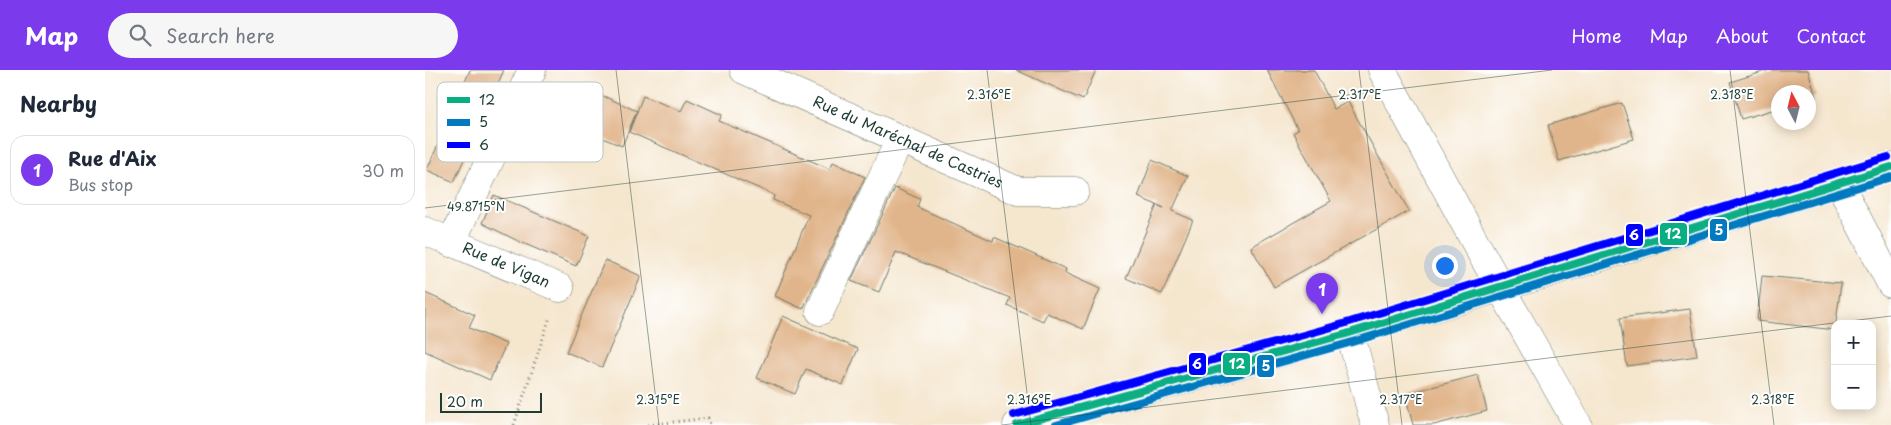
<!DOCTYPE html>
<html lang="en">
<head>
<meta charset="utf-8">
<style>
  body { margin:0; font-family:"Playpen Sans",sans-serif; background:#f6f6f7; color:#1f2937 }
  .controls { position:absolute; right:15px; bottom:15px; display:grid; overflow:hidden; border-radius:10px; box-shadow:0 2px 12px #0003 }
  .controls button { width:45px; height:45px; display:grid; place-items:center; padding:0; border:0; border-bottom:1px solid #e0e1e3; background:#fff; color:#1f2937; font:25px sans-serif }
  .compass { position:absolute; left:1346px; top:15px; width:45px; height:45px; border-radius:50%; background:#fff; box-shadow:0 2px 12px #0003; rotate:353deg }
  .scale { position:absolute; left:15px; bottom:12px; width:102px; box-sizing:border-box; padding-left:5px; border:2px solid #1f3d34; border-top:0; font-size:14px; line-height:18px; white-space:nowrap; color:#1f3d34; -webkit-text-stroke:4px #fff; paint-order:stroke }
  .you { position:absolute; left:1019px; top:195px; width:18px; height:18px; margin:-12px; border:4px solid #fff; border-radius:50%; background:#1a73e8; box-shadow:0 0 0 8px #1a73e833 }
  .badge { display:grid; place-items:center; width:32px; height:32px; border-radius:50%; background:#7c3aed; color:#fff; font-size:16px; font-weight:700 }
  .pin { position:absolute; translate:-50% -41px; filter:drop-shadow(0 1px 2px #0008) }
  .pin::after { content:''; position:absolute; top:26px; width:18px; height:15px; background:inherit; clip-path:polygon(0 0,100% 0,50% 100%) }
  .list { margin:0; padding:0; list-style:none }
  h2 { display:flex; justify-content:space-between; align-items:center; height:65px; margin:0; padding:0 20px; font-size:21px }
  h2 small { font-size:16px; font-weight:400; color:#747a83 }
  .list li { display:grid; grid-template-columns:32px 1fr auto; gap:15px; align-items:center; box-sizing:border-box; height:70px; margin:0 10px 10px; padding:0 10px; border:1px solid #e0e1e3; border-radius:15px }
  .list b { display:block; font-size:19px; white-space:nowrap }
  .list p { margin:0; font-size:16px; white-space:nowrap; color:#747a83 }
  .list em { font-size:16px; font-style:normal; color:#747a83 }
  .icon { flex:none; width:28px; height:28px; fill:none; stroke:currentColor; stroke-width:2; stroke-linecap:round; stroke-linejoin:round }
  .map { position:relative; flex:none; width:1466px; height:355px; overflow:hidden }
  header { display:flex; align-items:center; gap:30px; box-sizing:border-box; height:70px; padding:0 25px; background:#7c3aed; color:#fff }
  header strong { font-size:24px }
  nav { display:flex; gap:28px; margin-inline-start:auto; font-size:18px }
  .search { width:350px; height:45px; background:#f6f6f7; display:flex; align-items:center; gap:12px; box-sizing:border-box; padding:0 18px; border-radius:28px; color:#747a83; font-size:19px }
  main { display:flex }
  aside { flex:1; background:#fff }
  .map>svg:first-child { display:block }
  .building { fill:#e1b58b }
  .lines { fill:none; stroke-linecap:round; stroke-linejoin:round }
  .minor-casing { stroke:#6a786a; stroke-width:29 }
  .path { stroke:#6a786a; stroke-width:3; stroke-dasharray:1 4; stroke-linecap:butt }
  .minor { stroke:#fff; stroke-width:28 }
  .bus-1-casing { stroke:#fff; stroke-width:11 }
  .bus-2-casing { stroke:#fff; stroke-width:11 }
  .bus-3-casing { stroke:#fff; stroke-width:11 }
  .bus-1 { stroke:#0aae83; stroke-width:8 }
  .bus-2 { stroke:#0379bf; stroke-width:8 }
  .bus-3 { stroke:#00f; stroke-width:8 }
  .ticks { fill:none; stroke:#1f3d34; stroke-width:1; stroke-opacity:0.45 }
  .labels { text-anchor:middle; stroke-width:4; stroke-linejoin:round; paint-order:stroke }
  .street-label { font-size:15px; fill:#1f3d34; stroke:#fff }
  .key { fill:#fff; stroke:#bcc5c2; stroke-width:1 }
  .key-label { font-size:14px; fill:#1f3d34 }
  .ticks-label { font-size:12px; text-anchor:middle; fill:#1f3d34; stroke:#fff; stroke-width:4; stroke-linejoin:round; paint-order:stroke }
  .line-badge { stroke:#fff; stroke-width:2 }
  .badge-label { font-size:14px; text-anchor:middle; font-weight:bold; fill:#fff }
</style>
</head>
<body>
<header>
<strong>Map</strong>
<div class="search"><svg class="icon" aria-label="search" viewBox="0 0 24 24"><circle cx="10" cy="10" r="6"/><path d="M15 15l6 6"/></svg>Search here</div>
<nav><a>Home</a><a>Map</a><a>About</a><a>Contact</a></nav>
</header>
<main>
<aside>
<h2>Nearby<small></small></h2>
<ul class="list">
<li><span class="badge">1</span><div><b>Rue d'Aix</b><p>Bus stop</p></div><em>30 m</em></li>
</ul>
</aside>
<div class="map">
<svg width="1466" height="355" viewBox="0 0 1466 355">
  <rect width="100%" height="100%" fill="#fff"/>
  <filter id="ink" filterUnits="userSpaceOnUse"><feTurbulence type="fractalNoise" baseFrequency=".02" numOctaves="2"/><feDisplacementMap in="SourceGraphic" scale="10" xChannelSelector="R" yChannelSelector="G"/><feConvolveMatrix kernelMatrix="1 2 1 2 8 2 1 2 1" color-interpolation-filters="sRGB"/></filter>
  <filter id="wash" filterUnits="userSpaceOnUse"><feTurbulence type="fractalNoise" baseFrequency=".0096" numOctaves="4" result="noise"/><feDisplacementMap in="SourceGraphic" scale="20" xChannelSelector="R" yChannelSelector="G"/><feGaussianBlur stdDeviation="1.12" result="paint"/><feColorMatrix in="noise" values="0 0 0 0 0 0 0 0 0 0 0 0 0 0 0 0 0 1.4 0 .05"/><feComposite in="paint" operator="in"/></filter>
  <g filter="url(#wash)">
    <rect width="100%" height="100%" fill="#f5e6ce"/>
    <g id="blocks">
      <path class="building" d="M45 0H79L29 112 2 100Z
        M591 0H671L658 30Z
        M842 0H889L909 39 923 32 984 141 849 217 826 177 906 131 868 63 873 60Z
        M1344 0H1383L1391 27 1384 29V22H1354V38L1316 49 1305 12Z
        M176 25 212 41 197 76 160 61Z
        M218 26 256 41 262 29 297 45 294 51 405 99 408 92 440 107 378 239 350 226 384 145 348 130 349 125 204 62Z
        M1197 33 1209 69 1134 91 1123 55Z
        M727 90 763 106 747 141 768 150 737 224 701 208 732 135 739 138 713 127Z
        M470 118 495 129 492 137 568 171 569 167 641 199 640 203 675 219 658 259 622 243 618 251 582 235 585 228 471 182 454 222 426 211Z
        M69 125 164 166 151 196 93 171 57 153Z
        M180 190 216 206 177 297 141 282Z
        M1337 206 1416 213 1410 260 1332 251Z
        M0 223 50 245 44 258 81 274 65 310 0 281Z
        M1265 239 1272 286 1202 296 1195 248Z
        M358 246 433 279 418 315 381 299 370 324 332 308Z
        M1053 305 1062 341 1009 355H988L980 324Z"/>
    </g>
  </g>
  <g filter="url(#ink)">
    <use href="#blocks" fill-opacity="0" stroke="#6a786a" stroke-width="1"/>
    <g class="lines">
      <defs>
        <g id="minor">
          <path id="s1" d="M319 0 593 121H650"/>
          <path d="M957 0 1056 183 1153 355"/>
          <path d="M1414 113 1466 214"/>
          <path id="s2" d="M0 161 135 218"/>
          <path d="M26 173 107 0"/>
          <path d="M395 241 475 69"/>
          <path d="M925 263 950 355"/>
          <path d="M592 355C886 279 1176 187 1466 97"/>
        </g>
      </defs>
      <use href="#minor" class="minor-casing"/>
      <path class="path" d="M89 355 125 247
        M223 355 283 348 285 355"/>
      <use href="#minor" class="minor"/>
      <defs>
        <path id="bus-1" d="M592 355 921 264 1466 97"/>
        <path id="bus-2" d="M631 355 924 273 1466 107"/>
        <path id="bus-3" d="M589 345 918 254 1463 87"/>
      </defs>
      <use href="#bus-1" class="bus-1-casing"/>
      <use href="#bus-2" class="bus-2-casing"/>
      <use href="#bus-3" class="bus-3-casing"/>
      <use href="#bus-1" class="bus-1"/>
      <use href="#bus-2" class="bus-2"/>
      <use href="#bus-3" class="bus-3"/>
    </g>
  </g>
  <path class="ticks" d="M191 0 234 355M562 0 606 355M934 0 977 355M1305 0 1349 355M0 138 1127 0M577 355 1466 246"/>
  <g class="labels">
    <g class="street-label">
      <text dy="5" stroke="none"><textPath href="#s1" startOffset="179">Rue du Maréchal de Castries</textPath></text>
      <text dy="5" stroke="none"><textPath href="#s2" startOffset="88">Rue de Vigan</textPath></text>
    </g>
  </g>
  <rect x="12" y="12" width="166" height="80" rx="8" class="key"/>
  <rect x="22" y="27" width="23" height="6" fill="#0aae83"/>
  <rect x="22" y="49" width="23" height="7" fill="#0379bf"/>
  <rect x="22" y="72" width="23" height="6" fill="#00f"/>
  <g class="key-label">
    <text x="54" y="35">12</text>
    <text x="54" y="57">5</text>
    <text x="54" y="80">6</text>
  </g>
  <g class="ticks-label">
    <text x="564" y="29">2.316°E</text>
    <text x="935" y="29">2.317°E</text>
    <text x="1307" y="29">2.318°E</text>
    <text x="51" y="141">49.8715°N</text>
    <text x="233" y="334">2.315°E</text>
    <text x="604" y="334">2.316°E</text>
    <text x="976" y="334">2.317°E</text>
    <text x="1348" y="334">2.318°E</text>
  </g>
  <g class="line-badge">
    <rect x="1284" y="148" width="19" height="24" rx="5" fill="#0379bf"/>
    <rect x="1234" y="152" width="29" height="24" rx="5" fill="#0aae83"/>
    <rect x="1200" y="153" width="19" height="24" rx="5" fill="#00f"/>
    <rect x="763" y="282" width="19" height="24" rx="5" fill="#00f"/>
    <rect x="797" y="282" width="29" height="24" rx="5" fill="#0aae83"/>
    <rect x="831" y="284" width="19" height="24" rx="5" fill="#0379bf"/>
  </g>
  <g class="badge-label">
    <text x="1294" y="165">5</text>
    <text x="1248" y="169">12</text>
    <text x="1209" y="170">6</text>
    <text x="772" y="299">6</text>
    <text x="812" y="299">12</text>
    <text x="841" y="301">5</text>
  </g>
</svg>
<div class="controls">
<button>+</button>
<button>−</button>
</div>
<svg class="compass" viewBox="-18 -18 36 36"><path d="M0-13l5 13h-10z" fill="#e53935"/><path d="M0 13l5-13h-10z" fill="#747a83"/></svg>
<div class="scale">20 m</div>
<div class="you"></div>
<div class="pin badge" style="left:897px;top:244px">1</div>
</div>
</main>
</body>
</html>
